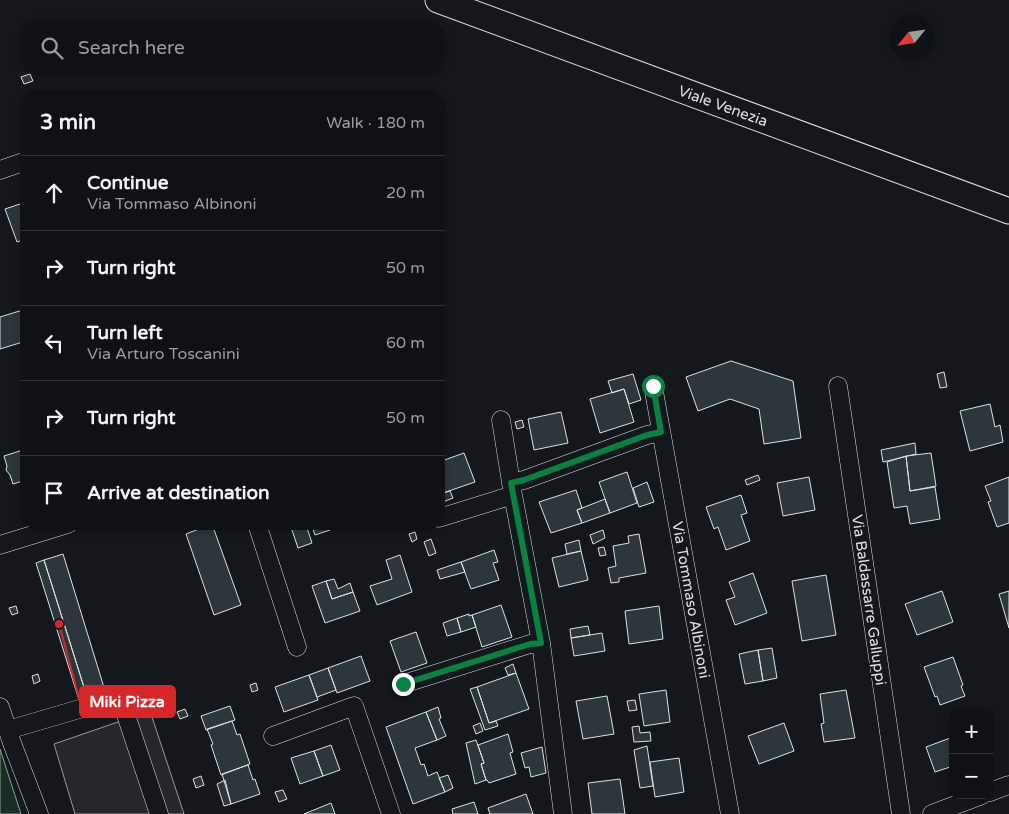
<!DOCTYPE html>
<html lang="en">
<head>
<meta charset="utf-8">
<style>
  body { margin:0; font-family:"Varela Round",sans-serif; background:#181b1e; color:#f1f3f6 }
  .controls { position:absolute; right:15px; bottom:15px; display:grid; overflow:hidden; border-radius:10px; box-shadow:0 2px 8px #0003 }
  .controls button { width:45px; height:45px; display:grid; place-items:center; padding:0; border:0; border-bottom:1px solid #2f3234; background:#0f1215; color:#f1f3f6; font:25px sans-serif }
  .compass { position:absolute; left:889px; top:15px; width:45px; height:45px; border-radius:50%; background:#0f1215; box-shadow:0 2px 8px #0003; rotate:240deg }
  .stop { position:absolute; width:15px; height:15px; margin:-11px; border:4px solid #0b8043; border-radius:50%; background:#fff }
  .stop.end { background:#0b8043; border-color:#fff; box-shadow:0 1px 5px #0008 }
  .list { margin:0; padding:0; list-style:none }
  h2 { display:flex; justify-content:space-between; align-items:center; height:65px; margin:0; padding:0 20px; font-size:21px }
  h2 small { font-size:16px; font-weight:400; color:#9b9ea0 }
  .list li { display:grid; grid-template-columns:32px 1fr auto; gap:15px; align-items:center; box-sizing:border-box; height:75px; padding:0 20px; border-top:1px solid #2f3234 }
  .list b { display:block; font-size:19px; white-space:nowrap }
  .list p { margin:0; font-size:16px; white-space:nowrap; color:#9b9ea0 }
  .list em { font-size:16px; font-style:normal; color:#9b9ea0 }
  .icon { flex:none; width:28px; height:28px; fill:none; stroke:currentColor; stroke-width:2; stroke-linecap:round; stroke-linejoin:round }
  .map { position:relative; flex:none; width:1009px; height:814px; overflow:hidden }
  .search { position:absolute; background:#0f1215; box-shadow:0 2px 8px #0003; left:20px; top:20px; width:425px; height:55px; display:flex; align-items:center; gap:12px; box-sizing:border-box; padding:0 18px; border-radius:20px; color:#9b9ea0; font-size:19px }
  .panel { position:absolute; background:#0f1215; box-shadow:0 2px 8px #0003; left:20px; top:90px; width:425px; height:440px; border-radius:20px }
  .map>svg:first-child { display:block }
  .green { fill:#1a2d24; stroke:#939e99 }
  .parking { fill:#24282b; stroke:#939e99 }
  .building { fill:#2c363c; stroke:#d8e6dc }
  .lines { fill:none; stroke-linecap:round; stroke-linejoin:round }
  .street-casing { stroke:#d8e6dc; stroke-width:19 }
  .secondary-casing { stroke:#d8e6dc; stroke-width:27 }
  .street { stroke:#14181c; stroke-width:18 }
  .secondary { stroke:#14181c; stroke-width:25 }
  .route { stroke:#0b8043; stroke-width:6 }
  .labels { text-anchor:middle; stroke-width:4; stroke-linejoin:round; paint-order:stroke }
  .street-label { font-size:15px; fill:#d8e6dc; stroke:#14181c }
  .leader { fill:none; stroke:#d62828; stroke-width:2 }
  .callout-dot { fill:#d62828; stroke:#14181c; stroke-width:2 }
  .callout { fill:#d62828; stroke:#d62828; stroke-width:2 }
  .callout-label { font-size:16px; text-anchor:middle; font-weight:bold; fill:#fff }
</style>
</head>
<body>
<div class="map">
<svg width="1009" height="814" viewBox="0 0 1009 814">
  <rect width="100%" height="100%" fill="#14181c"/>
  <path class="green" d="M0 749 21 814H0Z"/>
  <path class="parking" d="M150 711 184 814H75L54 744Z"/>
  <path class="building" d="M30 74 33 81 24 84 21 77Z
    M26 202V239L17 242 5 209Z
    M26 309V341L0 349V317Z
    M731 361 793 381 801 438 764 444 759 409 730 399 698 411 686 377Z
    M944 372 947 387 940 388 937 374Z
    M633 374 641 400 629 404 624 389 612 393 608 381Z
    M624 389 634 422 600 433 590 399Z
    M990 404 995 427 1000 425 1003 442 970 451 960 411Z
    M561 412 568 443 534 450 528 419Z
    M522 420 524 427 517 429 515 422Z
    M915 443 916 454 883 462 881 450Z
    M26 449V480L13 484 10 475 6 470 7 466 4 456Z
    M464 453 475 482 440 494 439 462Z
    M931 453 936 486 910 491 906 456Z
    M906 456 910 491 935 487 940 519 910 524 907 506 894 508 887 462Z
    M627 472 637 503 610 513 599 482Z
    M758 475 760 480 747 485 745 480Z
    M809 477 815 510 783 516 777 483Z
    M1009 477V523L997 527 988 502 991 501 985 486Z
    M647 482 654 502 639 507 633 488Z
    M576 490 582 508 577 510 582 523 551 533 539 502Z
    M450 491 453 498 443 502 440 494Z
    M741 495 747 513 741 515 750 541 726 550 718 527 714 529 706 507Z
    M605 499 610 513 582 523 577 510Z
    M212 524 241 605 214 615 186 534Z
    M290 524H309L306 525 312 543 298 548Z
    M311 524H327L330 530 315 535Z
    M603 530 605 538 593 544 590 535Z
    M415 532 417 539 412 542 409 534Z
    M639 534 646 573 619 578V582L611 583 608 568 616 566 613 546 629 543 628 536Z
    M431 539 436 553 429 556 424 542Z
    M579 540 581 551 567 554 565 544Z
    M604 547 606 555 600 556 598 548Z
    M494 550 498 562 493 563 499 580 471 589 461 562Z
    M581 551 588 580 559 587 552 558Z
    M63 554 106 694 88 700 44 560Z
    M400 555 412 592 377 605 370 586 392 579 386 560Z
    M44 560 88 700 80 703 36 563Z
    M461 562 465 572 440 579 437 570Z
    M753 573 767 613 735 625 726 600 735 597 729 582Z
    M826 575 836 635 802 641 792 581Z
    M334 579 338 589 350 583 353 592 332 599 326 581Z
    M326 581 332 599 353 592 360 611 325 623 312 586Z
    M942 591 953 622 917 635 905 604Z
    M1009 591V628L999 594Z
    M501 605 512 637 482 647 472 615Z
    M16 606 18 613 12 615 9 608Z
    M659 606 663 639 629 644 625 611Z
    M469 614V616L472 615 476 627 461 632 457 618Z
    M457 618 461 632 447 636 443 623Z
    M588 626 590 635 571 638 570 629Z
    M416 632 427 663 401 672 390 641Z
    M602 633 605 651 574 656 571 638Z
    M772 648 777 678 763 681 758 650Z
    M758 650 763 681 745 684 739 654Z
    M361 656 370 681 337 693 328 668Z
    M953 657 963 685 961 686 965 696 940 705 937 696 935 697 924 667Z
    M513 664 516 673 508 675 505 668Z
    M328 668 336 690 317 697 309 675Z
    M516 673 529 709 489 723 477 687Z
    M38 674 40 681 34 684 32 676Z
    M309 675 318 700 284 712 275 687Z
    M256 683 258 690 252 692 250 685Z
    M477 687 489 723 496 721 498 726 485 730 470 689Z
    M666 690 670 722 644 726 639 694Z
    M846 690 855 738 824 742 821 724 824 723 820 694Z
    M607 696 614 734 583 739 576 701Z
    M635 700 637 710 629 711 627 701Z
    M230 706 235 720 206 730 201 716Z
    M438 707 441 718 439 719 446 736 437 740 426 712Z
    M185 709 188 716 180 719 177 712Z
    M426 712 437 740 415 748 421 765 424 764 428 776 437 772 445 792 413 804 386 727Z
    M232 721 237 735 240 734 250 764 221 775 211 745 213 744 207 729Z
    M480 723 483 731 476 734 473 726Z
    M784 723 794 751 759 764 748 736Z
    M639 726 640 733 650 732 651 741 634 742 632 727Z
    M508 734 513 752 510 753 516 774 489 783 487 780H486L481 764 484 763 478 745Z
    M953 737V766L935 772 926 747Z
    M476 740 484 763 481 764 486 780 475 784 466 743Z
    M331 745 340 770 323 776 314 751Z
    M647 746 653 786 640 788 634 750Z
    M542 747 546 773 531 777 529 767 525 768 521 753Z
    M314 751 323 776 300 784 291 758Z
    M679 758 684 792 655 797 650 762Z
    M248 765 253 780 255 779 260 794 231 804 222 774Z
    M448 775 453 788 445 792 439 778Z
    M201 776 204 785 196 788 193 779Z
    M620 779 625 814H592L588 783Z
    M225 780 231 804 224 806 217 784Z
    M283 790 287 799 279 802 275 792Z
    M526 794 533 814H490L488 808Z
    M474 802 478 814H453L452 809Z
    M331 803 335 814H304Z"/>
  <g class="lines">
    <defs>
      <path id="street" d="M0 170 26 161
        M653 386 730 814
        M838 386 901 814
        M501 420 513 495 541 643 563 814
        M511 483 524 480 647 435 661 432
        M439 518 513 495
        M257 524 297 647
        M0 545 68 524
        M403 684 530 644 541 643
        M0 707 12 743 39 814
        M8 730 120 697 159 814
        M273 736 354 706 391 814
        M990 792 1009 785
        M932 814 982 795"/>
      <path id="secondary" d="M438 0 1009 211"/>
    </defs>
    <use href="#street" class="street-casing"/>
    <use href="#secondary" class="secondary-casing"/>
    <use href="#street" class="street"/>
    <use href="#secondary" class="secondary"/>
  </g>
  <g class="lines">
    <path class="route" d="M403 684 530 644 541 643 511 483 524 480 647 435 661 432 653 386"/>
  </g>
  <g class="labels">
    <g class="street-label">
      <text transform="translate(723 106) rotate(20)" y="5">Viale Venezia</text>
      <text transform="translate(691 600) rotate(80)" y="5">Via Tommaso Albinoni</text>
      <text transform="translate(869 600) rotate(82)" y="5">Via Baldassarre Galluppi</text>
    </g>
  </g>
  <path class="leader" d="M59 624L80 702"/>
  <circle class="callout-dot" cx="59" cy="624" r="5"/>
  <rect class="callout" x="80" y="686" width="95" height="31" rx="5"/>
  <g class="callout-label">
    <text x="127" y="707">Miki Pizza</text>
  </g>
</svg>
<div class="controls">
<button>+</button>
<button>−</button>
</div>
<svg class="compass" viewBox="-18 -18 36 36"><path d="M0-13l5 13h-10z" fill="#e53935"/><path d="M0 13l5-13h-10z" fill="#9b9ea0"/></svg>
<div class="stop" style="left:653px;top:386px"></div>
<div class="stop end" style="left:403px;top:684px"></div>
<div class="search"><svg class="icon" aria-label="search" viewBox="0 0 24 24"><circle cx="10" cy="10" r="6"/><path d="M15 15l6 6"/></svg>Search here</div>
<section class="panel">
<h2>3 min<small>Walk · 180 m</small></h2>
<ul class="list">
<li><svg class="icon" aria-label="ahead" viewBox="0 0 24 24"><path d="M12 20V5M6 11l6-6 6 6"/></svg><div><b>Continue</b><p>Via Tommaso Albinoni</p></div><em>20 m</em></li>
<li><svg class="icon" aria-label="right" viewBox="0 0 24 24"><path d="M7 20v-9h11M14 6l5 5-5 5"/></svg><div><b>Turn right</b></div><em>50 m</em></li>
<li><svg class="icon" aria-label="left" viewBox="0 0 24 24"><path d="M17 20v-9H6M10 6l-5 5 5 5"/></svg><div><b>Turn left</b><p>Via Arturo Toscanini</p></div><em>60 m</em></li>
<li><svg class="icon" aria-label="right" viewBox="0 0 24 24"><path d="M7 20v-9h11M14 6l5 5-5 5"/></svg><div><b>Turn right</b></div><em>50 m</em></li>
<li><svg class="icon" aria-label="arrive" viewBox="0 0 24 24"><path d="M6 21V4h12l-3 4 3 4H6"/></svg><div><b>Arrive at destination</b></div></li>
</ul>
</section>
</div>
</body>
</html>
